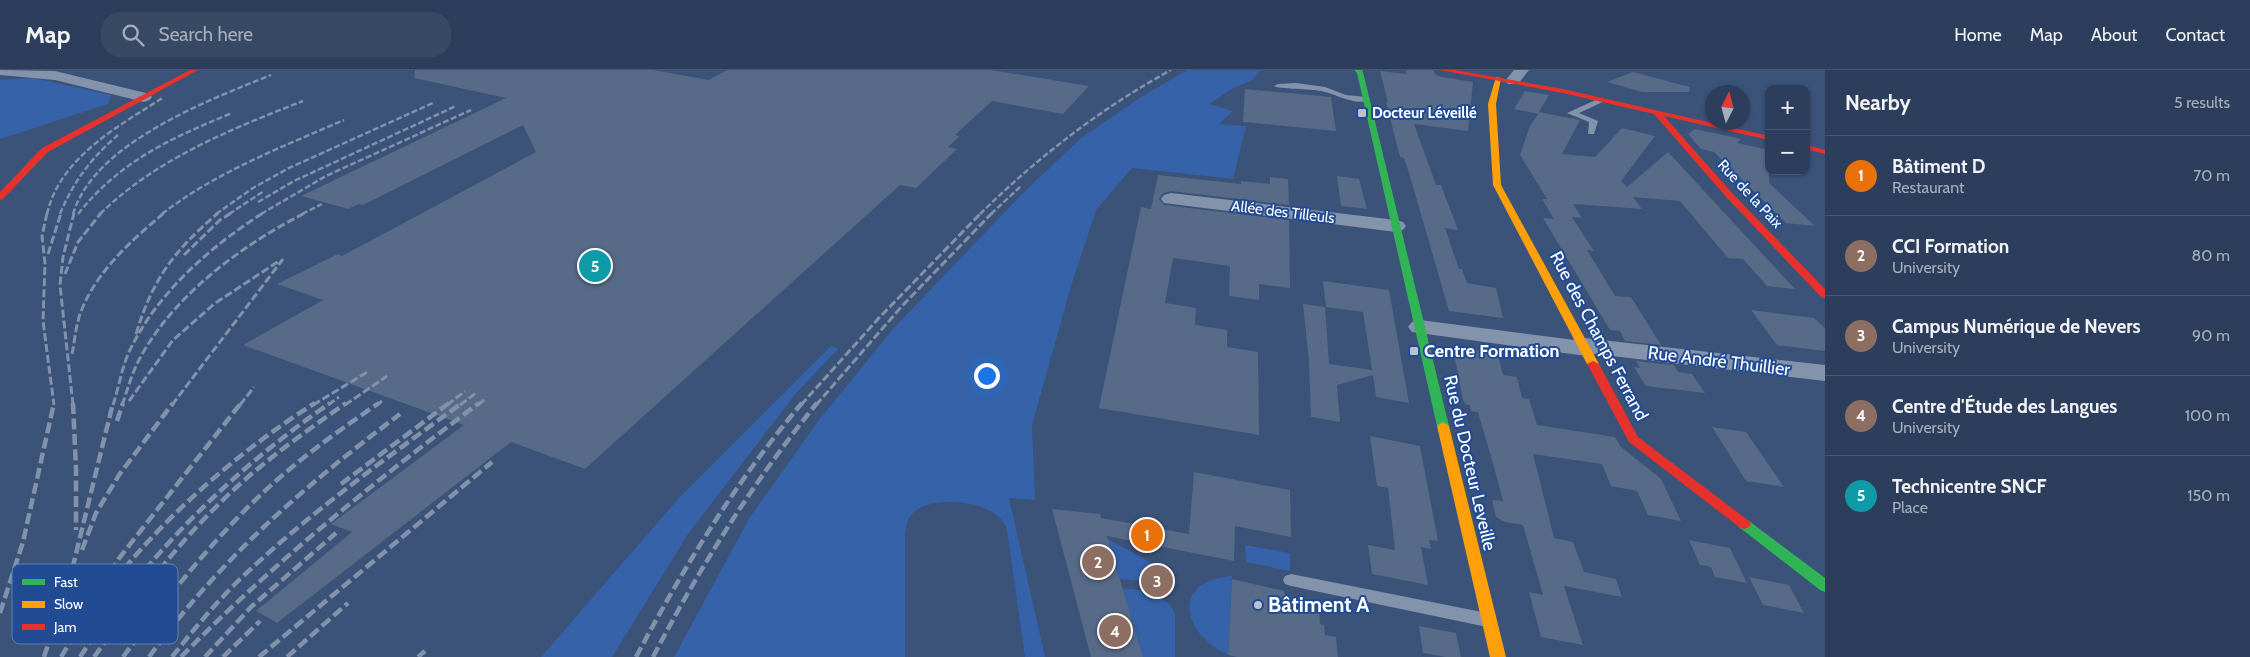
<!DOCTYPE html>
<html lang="en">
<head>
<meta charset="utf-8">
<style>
  body { margin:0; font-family:Cabin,sans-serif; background:#384964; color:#f1f3f6 }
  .controls { position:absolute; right:15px; top:15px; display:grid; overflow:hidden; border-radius:10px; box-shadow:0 1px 4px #0004 }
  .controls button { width:45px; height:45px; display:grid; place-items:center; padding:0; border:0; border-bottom:1px solid #485771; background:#2c3e5b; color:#f1f3f6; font:25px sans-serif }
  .compass { position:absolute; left:1705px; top:15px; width:45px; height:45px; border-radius:50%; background:#2c3e5b; box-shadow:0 1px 4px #0004; rotate:6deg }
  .you { position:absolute; left:986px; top:305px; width:18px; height:18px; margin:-12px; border:4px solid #fff; border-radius:50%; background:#1a73e8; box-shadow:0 0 0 8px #1a73e833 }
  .badge { display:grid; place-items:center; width:32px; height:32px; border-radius:50%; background:#d6ab8b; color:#fff; font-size:16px; font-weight:700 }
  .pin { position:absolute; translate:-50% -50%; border:2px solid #fff; box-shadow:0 1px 5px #0006 }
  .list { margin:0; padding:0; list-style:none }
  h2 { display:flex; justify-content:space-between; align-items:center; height:65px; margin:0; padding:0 20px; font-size:21px }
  h2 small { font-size:16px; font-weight:400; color:#a6aebb }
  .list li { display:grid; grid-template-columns:32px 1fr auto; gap:15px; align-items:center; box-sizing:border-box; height:80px; padding:0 20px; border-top:1px solid #485771 }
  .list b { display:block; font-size:19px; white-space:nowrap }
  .list p { margin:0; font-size:16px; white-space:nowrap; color:#a6aebb }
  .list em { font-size:16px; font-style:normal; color:#a6aebb }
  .icon { flex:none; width:28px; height:28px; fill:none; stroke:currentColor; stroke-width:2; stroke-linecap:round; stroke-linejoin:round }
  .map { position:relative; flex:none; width:1825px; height:587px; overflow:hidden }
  header { display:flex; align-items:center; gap:30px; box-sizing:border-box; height:70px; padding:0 25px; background:#2c3e5b; border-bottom:1px solid #485771 }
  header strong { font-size:24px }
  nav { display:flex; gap:28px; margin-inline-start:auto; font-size:18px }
  .search { width:350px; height:45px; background:#384964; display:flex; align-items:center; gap:12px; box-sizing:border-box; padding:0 18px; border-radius:20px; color:#a6aebb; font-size:19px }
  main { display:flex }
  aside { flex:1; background:#2c3e5b }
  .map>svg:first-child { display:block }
  .green { fill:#3562a9 }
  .building { fill:#576a88 }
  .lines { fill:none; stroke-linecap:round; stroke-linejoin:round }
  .lane { fill:#8393ac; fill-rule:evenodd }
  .street { fill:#8393ac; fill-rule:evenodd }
  .fast { fill:#30b455; fill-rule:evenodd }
  .slow { fill:#ff9f0a; fill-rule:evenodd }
  .jam { fill:#e5322d; fill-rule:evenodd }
  .rail-far2 { stroke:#8292ab; stroke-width:2.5; stroke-dasharray:6 2.5; stroke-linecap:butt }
  .rail-far1 { stroke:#8292ab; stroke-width:3; stroke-dasharray:8 3; stroke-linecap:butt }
  .rail { stroke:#8292ab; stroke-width:4.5; stroke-dasharray:11 4.5; stroke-linecap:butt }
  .poi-dot { fill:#bac2d0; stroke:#214b93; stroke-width:2 }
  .labels { text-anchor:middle; stroke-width:4; stroke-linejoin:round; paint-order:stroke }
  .far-poi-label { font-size:15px; font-weight:bold; fill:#fff; stroke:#214b93; text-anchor:start }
  .far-street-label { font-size:15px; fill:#fff; stroke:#214b93 }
  .street-label { font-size:18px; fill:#fff; stroke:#214b93 }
  .poi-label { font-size:18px; font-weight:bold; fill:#fff; stroke:#214b93; text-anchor:start }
  .near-poi-label { font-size:21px; font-weight:bold; fill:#fff; stroke:#214b93; text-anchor:start }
  .key { fill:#214b93; stroke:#6481b3; stroke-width:1 }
  .key-label { font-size:14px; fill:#fff }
</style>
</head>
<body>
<header>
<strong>Map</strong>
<div class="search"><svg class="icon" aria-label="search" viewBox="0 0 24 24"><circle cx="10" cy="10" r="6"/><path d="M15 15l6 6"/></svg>Search here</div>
<nav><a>Home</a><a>Map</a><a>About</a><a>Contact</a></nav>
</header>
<main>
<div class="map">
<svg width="1825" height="587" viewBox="0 0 1825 587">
  <rect width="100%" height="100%" fill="#3b5279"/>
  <path class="green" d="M1187 0H1261L1252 10 1232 19 1209 34 1233 41 1219 54 1246 56 1233 109 1132 98 1096 140 1072 213 1032 355 1035 430 1009 428 1045 587H1025L1007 460C1005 455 1003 450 999 447 982 430 923 424 909 448 907 452 906 459 905 463V587H674L750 447 819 350 893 259 1022 124 1081 68 1141 27Z
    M33 8 111 25 108 34 0 69V10Z
    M831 276 839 278 797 322 688 464 612 587H541L678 429Z
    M1108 469 1155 495 1158 499V510L1155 512 1120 509Z
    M1245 475 1290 483V501L1246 492Z
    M1232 506 1228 585C1182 564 1170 510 1232 506Z
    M1123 519C1143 519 1164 523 1175 543V587H1143Z"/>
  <path class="building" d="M415 0H653L709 10 727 0H991L1089 16 1063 44 992 31 955 65 960 66 948 77 957 79 916 118 900 115 585 399 511 372 277 553 256 541 352 462 331 454 464 355 243 275 323 230 277 214 338 184 342 186 536 82 523 55 363 135 359 134 348 139 301 126 506 28 414 8Z
    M1406 0H1433L1436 5 1442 7 1473 12 1468 61 1414 54 1436 115H1441L1458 160 1445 158 1459 199H1462L1467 213 1496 218 1503 248 1449 241 1409 103 1404 88 1400 87 1386 32H1388L1380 1 1406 4Z
    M1633 2 1690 17 1689 22H1642L1607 12Z
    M1245 19 1331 27 1336 61 1243 52Z
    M1525 21 1549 25 1539 42 1580 50 1562 84 1595 87 1622 58 1655 66 1621 111 1627 117 1668 82 1795 219 1767 216 1743 189 1728 188 1680 131 1633 127 1642 139 1573 134 1582 148 1572 147 1594 181 1587 180 1615 226 1631 227 1661 275 1625 271 1620 261 1610 260 1543 148 1554 149 1542 129H1547L1520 85 1529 58 1538 44 1514 39Z
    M1695 59 1741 69 1737 73 1769 80V113L1815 156 1786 153 1714 82 1701 79 1688 64Z
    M1158 105 1241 114V111L1270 114V107L1288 109 1289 135 1171 121 1163 123 1159 129 1164 135 1289 150 1290 218 1259 214V230L1229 226 1230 196 1173 188 1165 233 1196 238 1195 255 1227 260V277L1258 282 1259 365 1099 338 1141 137 1151 139Z
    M1337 106 1359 109 1367 139 1341 136Z
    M1323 211 1389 220 1409 333 1376 327 1373 305 1337 315 1340 352 1311 347 1309 291 1303 234 1325 237 1329 294 1372 300 1363 242 1326 237Z
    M1751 240 1814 248 1825 258V281L1777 275Z
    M1453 278 1497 282 1503 305 1517 307 1522 328 1529 329 1537 355 1615 367 1621 377 1661 409 1681 451 1648 445 1637 421 1611 416 1602 394 1533 384 1554 468 1573 472 1584 502 1616 509 1622 527 1564 516 1583 575 1541 567 1529 522 1543 525 1523 455 1505 452 1496 447 1492 430 1503 431 1494 397 1478 342 1471 341 1470 335H1466L1463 330Z
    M1636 291 1674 295 1678 302 1692 304 1705 323 1646 316 1634 297 1640 298Z
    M1712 357 1746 362 1784 417 1746 411Z
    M1370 366 1420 376 1438 471 1429 470 1431 479 1421 477 1428 515 1372 504 1368 475 1395 480 1388 418 1377 416Z
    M1194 402 1290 420 1291 467 1235 456 1234 491 1107 466 1143 587H1091L1052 439 1100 444 1101 448 1189 464Z
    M1689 470 1730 478 1747 513 1715 507 1711 497 1700 495Z
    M1749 507 1789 515 1804 543 1763 535Z
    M1232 509 1284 521 1285 525 1319 533 1320 554 1324 555 1325 565 1336 567 1338 587H1237L1228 585Z
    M1419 556 1456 563 1461 587H1446L1423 583Z"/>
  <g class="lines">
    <path class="lane" d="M1296 13 1325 17 1346 25 1366 27 1370 29C1358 38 1334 23 1321 21 1311 19 1278 19 1274 16L1278 14Z
      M1600 28 1607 30 1579 43 1598 51 1594 64H1588L1589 52 1567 43Z
      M1291 504 1487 543 1493 545 1495 550 1493 555 1487 557 1291 516 1285 514 1283 510 1285 506Z"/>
    <path class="street" d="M0 0 55 1 150 24 152 27 150 30 144 32 55 10 0 5Z
      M1514 0H1529L1518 14H1508L1505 11Z
      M1171 123 1396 150 1403 152 1406 156 1403 160 1396 162 1164 133 1161 129 1164 125Z
      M1420 250 1575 270 1584 268 1825 295V311L1595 284 1586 286 1412 262 1408 257 1412 252Z"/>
    <path class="fast" d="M1354 0H1362L1363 2 1449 356 1443 360 1437 356 1357 3Z
      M1744 449 1749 451 1825 508V522L1820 520 1739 457 1737 454 1739 451Z"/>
    <path class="slow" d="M1496 7 1501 8 1496 34 1501 115 1599 294 1597 296 1593 297 1587 294 1493 115 1488 34Z
      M1443 352 1449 356 1506 587H1490L1437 356Z"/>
    <path class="jam" d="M190 0H198L48 82 3 129 0 130V122L42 78Z
      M1440 0H1455L1563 19 1769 66V70L1664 46 1733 124 1825 219V228L1821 227 1727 128 1654 44 1563 23Z
      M1806 75 1825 80V84L1806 79Z
      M1593 291 1599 294 1638 367 1749 451 1751 454 1749 457 1744 459 1739 457 1629 372 1587 294Z"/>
    <path class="rail-far2" d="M258 132 294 111 456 36
      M47 144C60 87 119 56 164 27
      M60 144C73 112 92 87 118 65
      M73 144C94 73 209 30 271 5
      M78 144C120 91 171 68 232 43
      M100 144C156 89 231 59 303 31
      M162 144C216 102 282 77 344 50
      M216 144 253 118 289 98 435 32
      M229 144 264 121
      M261 144 326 106 471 40
      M302 144 322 134
      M980 144C1038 87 1100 39 1171 0
      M991 144 1020 117"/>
    <path class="rail-far1" d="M47 143 42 166 45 193 43 251 54 335
      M48 184 61 143
      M184 185 220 150 231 143
      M65 204 78 172 101 143
      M136 264C153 208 174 181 218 143
      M72 284C75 269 76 253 82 239 98 200 132 170 164 143
      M129 331 173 270 214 234 279 191
      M73 335 60 215 63 187 74 143
      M113 335C119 317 122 296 130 280 158 222 210 177 263 143
      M122 335C128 319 132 302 140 288 174 225 242 175 305 143
      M172 335 283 189
      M240 335 254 317
      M313 335 369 301
      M328 335 339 327
      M345 335 387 306
      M377 335 382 331
      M447 335 465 321
      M460 335 476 323
      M478 335 485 329
      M801 335 878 249 981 143
      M816 335 902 236 992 143"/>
    <path class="rail" d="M73 333 76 399V460
      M117 351 123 333
      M341 414 449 333
      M82 480 96 443 119 405 173 333
      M102 516 120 487 241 333
      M0 543 23 472 54 333
      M44 587 71 504 113 333
      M61 587C124 483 213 398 315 333
      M80 587C148 484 228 404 330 333
      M94 587C132 535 170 482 216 437 255 397 301 365 346 333
      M123 587C170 524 219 461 278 409 310 381 344 357 379 333
      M149 587C221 488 303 417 400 344
      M172 587C193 560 215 534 239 510 308 444 385 389 462 333
      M181 587C273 493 374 412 479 333
      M205 587 251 537 336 463
      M223 587 260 551
      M259 587 492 392
      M287 587 348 533
      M418 587 425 581
      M636 587C684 497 736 411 802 333
      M653 587C700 497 753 412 817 333"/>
  </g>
  <g class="poi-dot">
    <rect x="1357" y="38" width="10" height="10" rx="2.5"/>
    <rect x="1409" y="276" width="10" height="10" rx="2.5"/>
    <circle cx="1258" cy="535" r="5"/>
  </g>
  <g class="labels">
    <g class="far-poi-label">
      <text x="1372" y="48">Docteur Léveillé</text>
    </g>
    <g class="far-street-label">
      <text transform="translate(1750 124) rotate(47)" y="5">Rue de la Paix</text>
      <text transform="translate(1283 142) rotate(7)" y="5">Allée des Tilleuls</text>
    </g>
    <g class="street-label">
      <text transform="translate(1599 266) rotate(62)" y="6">Rue des Champs Ferrand</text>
      <text transform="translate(1719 291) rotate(7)" y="6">Rue André Thuillier</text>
      <text transform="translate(1470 393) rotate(77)" y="6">Rue du Docteur Leveille</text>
    </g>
    <g class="poi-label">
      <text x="1424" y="287">Centre Formation</text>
    </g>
    <g class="near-poi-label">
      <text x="1268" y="542">Bâtiment A</text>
    </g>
  </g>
  <rect x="12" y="494" width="166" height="80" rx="8" class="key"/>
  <rect x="22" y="509" width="23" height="6" fill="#30b455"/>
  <rect x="22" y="531" width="23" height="7" fill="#ff9f0a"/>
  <rect x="22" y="554" width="23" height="6" fill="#e5322d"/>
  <g class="key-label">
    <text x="54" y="517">Fast</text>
    <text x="54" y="539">Slow</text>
    <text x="54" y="562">Jam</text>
  </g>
</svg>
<div class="controls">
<button>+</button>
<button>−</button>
</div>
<svg class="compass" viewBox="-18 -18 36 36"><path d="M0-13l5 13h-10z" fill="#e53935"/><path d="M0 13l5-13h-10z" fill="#a6aebb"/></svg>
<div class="you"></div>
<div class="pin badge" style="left:1147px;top:465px;background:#e8710a">1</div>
<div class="pin badge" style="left:1098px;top:492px;background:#8d6e63">2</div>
<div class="pin badge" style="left:1157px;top:511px;background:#8d6e63">3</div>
<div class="pin badge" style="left:1115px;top:561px;background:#8d6e63">4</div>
<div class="pin badge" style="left:595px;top:196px;background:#0f9aa8">5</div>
</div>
<aside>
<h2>Nearby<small>5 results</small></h2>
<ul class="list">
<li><span class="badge" style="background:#e8710a">1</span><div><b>Bâtiment D</b><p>Restaurant</p></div><em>70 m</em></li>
<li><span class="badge" style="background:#8d6e63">2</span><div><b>CCI Formation</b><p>University</p></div><em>80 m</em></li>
<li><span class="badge" style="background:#8d6e63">3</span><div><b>Campus Numérique de Nevers</b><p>University</p></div><em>90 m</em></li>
<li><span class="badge" style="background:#8d6e63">4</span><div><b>Centre d'Étude des Langues</b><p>University</p></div><em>100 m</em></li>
<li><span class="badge" style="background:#0f9aa8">5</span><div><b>Technicentre SNCF</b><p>Place</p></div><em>150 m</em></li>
</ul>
</aside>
</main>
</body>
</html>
